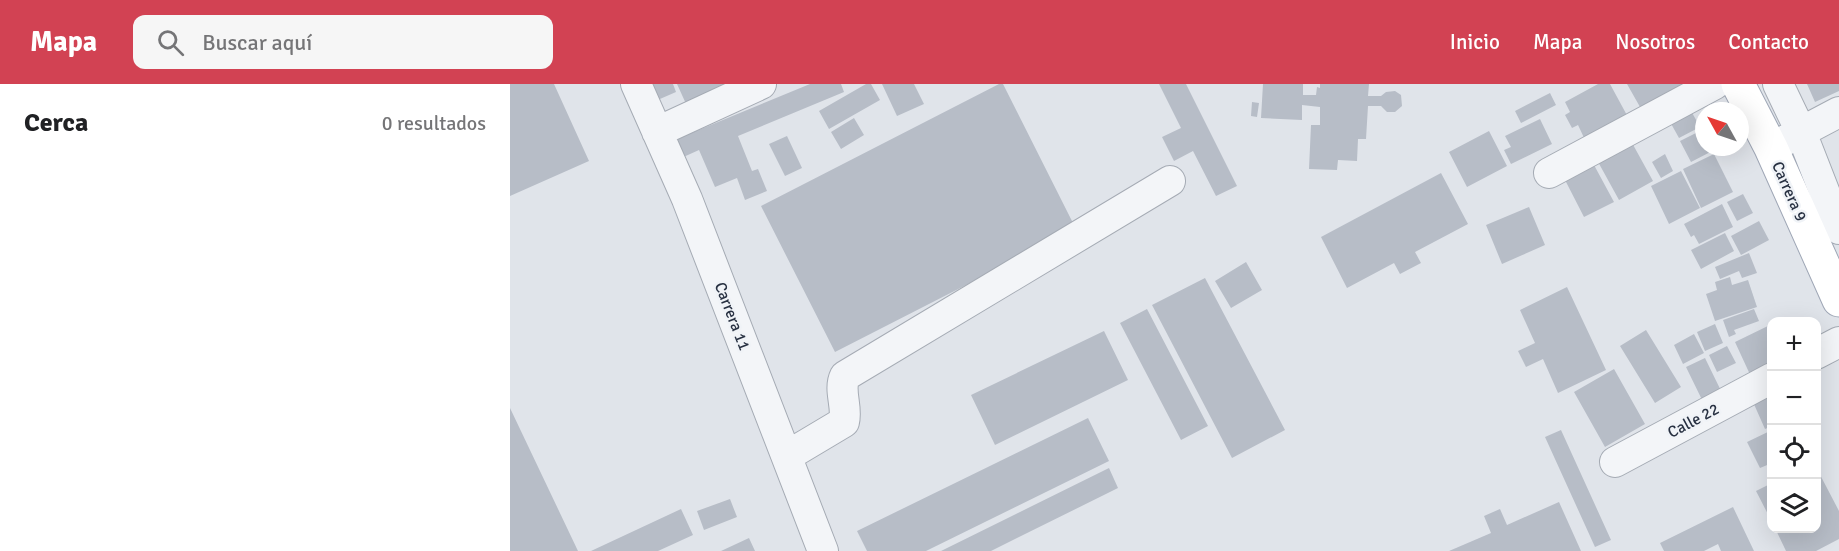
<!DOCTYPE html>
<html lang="es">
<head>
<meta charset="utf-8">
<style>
  body { margin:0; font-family:Signika,sans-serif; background:#f6f6f6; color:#202124 }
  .controls { position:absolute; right:18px; bottom:18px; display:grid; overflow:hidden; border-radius:12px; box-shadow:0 6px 24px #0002 }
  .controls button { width:54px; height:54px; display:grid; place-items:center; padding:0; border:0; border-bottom:2px solid #e0e0e0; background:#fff; color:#202124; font:30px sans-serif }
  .compass { position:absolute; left:1185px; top:18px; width:54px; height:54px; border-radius:50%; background:#fff; box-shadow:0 6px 24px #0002; rotate:310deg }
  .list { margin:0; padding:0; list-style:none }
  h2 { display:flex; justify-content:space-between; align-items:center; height:78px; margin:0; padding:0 24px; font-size:26px }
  h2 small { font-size:20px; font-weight:400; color:#757577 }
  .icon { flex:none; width:33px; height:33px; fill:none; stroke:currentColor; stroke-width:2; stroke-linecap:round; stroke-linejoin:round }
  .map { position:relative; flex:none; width:1329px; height:467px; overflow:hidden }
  header { display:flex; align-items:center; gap:36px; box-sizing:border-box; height:84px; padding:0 30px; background:#d24253; color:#fff }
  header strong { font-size:28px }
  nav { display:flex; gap:33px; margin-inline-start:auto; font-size:21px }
  .search { width:420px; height:54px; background:#f6f6f6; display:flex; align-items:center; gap:15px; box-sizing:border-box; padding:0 21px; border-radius:12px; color:#757577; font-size:22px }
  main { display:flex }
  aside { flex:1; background:#fff }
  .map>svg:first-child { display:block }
  .building { fill:#b7bdc7 }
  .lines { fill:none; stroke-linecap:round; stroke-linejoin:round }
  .minor-casing { stroke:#a5abb4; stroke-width:32 }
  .major-casing { stroke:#9fa7b6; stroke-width:35 }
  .minor { stroke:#f3f5f8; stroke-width:30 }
  .major { stroke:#fff; stroke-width:33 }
  .labels { text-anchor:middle; stroke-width:5; stroke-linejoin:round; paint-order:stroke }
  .street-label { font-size:16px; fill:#283142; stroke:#f0f3f7 }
</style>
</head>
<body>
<header>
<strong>Mapa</strong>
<div class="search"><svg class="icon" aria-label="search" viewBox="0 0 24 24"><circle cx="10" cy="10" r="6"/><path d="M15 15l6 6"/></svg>Buscar aquí</div>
<nav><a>Inicio</a><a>Mapa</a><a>Nosotros</a><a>Contacto</a></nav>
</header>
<main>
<aside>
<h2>Cerca<small>0 resultados</small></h2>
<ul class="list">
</ul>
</aside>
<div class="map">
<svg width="1329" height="467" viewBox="0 0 1329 467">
  <rect width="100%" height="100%" fill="#e0e4ea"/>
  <path class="building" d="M0 0H44L79 77 0 112Z
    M136 0H163L166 8 143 18Z
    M167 0H214L216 5 177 22Z
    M300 0H331L334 8 228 52 242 87 248 85 257 107 235 116 227 94 205 103 189 66 169 75 162 57Z
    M356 0H361L370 16 319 45 309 27Z
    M372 0H404L414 20 387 32Z
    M489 0H493L566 145 325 268 251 122Z
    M649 0H676L727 102 706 112 683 67 664 77 652 53 671 44Z
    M753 0H793V11H806L807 3 810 4V0H859L858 12H871L876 8 885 7 891 11 892 22 885 28H877L871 22H858L856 55H848L847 77 828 76 827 86 799 85 801 41H810V23L792 21V36L751 34Z
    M1088 0H1100L1119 35 1076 58 1068 41 1062 44 1055 31 1060 28 1055 18Z
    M1117 0H1181L1134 30Z
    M1297 0H1329V7L1305 18Z
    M1040 9 1046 21 1011 39 1005 27Z
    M742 18 749 19 747 33 741 32Z
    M1180 25 1190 43 1169 54 1159 36Z
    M344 34 354 51 331 65 321 48Z
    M1030 35 1042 60 1001 80 994 66 1001 63 995 52Z
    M1194 45V63H1210L1181 78 1170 57Z
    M979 47 997 82 957 103 939 68Z
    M277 52 292 84 275 92 259 60Z
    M1121 57 1143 97 1109 116 1087 76Z
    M1155 70 1163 87 1151 94 1142 78Z
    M1204 70 1223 108 1191 124 1173 85Z
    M1084 81 1104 118 1074 133 1055 96Z
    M1171 87 1190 124 1159 140 1141 102Z
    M931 89 958 140 905 168 911 179 890 190 884 179 837 204 811 153Z
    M1233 110 1243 129 1227 137 1217 118Z
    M1212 120 1223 143 1189 160 1184 151 1181 153 1174 140Z
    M1019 123 1035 161 992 180 976 141Z
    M1249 137 1259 156 1231 171 1221 152Z
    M1215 149 1224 167 1191 185 1181 166Z
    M1239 169 1247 189 1232 194 1229 187 1210 195 1205 183Z
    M736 178 752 206 721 224 705 197Z
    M1220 193 1222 201 1238 196 1247 223 1205 237 1196 210 1207 206 1205 198Z
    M695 194 775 346 722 374 642 221Z
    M1057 203 1096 286 1048 309 1033 275 1016 283 1008 267 1025 259 1010 226Z
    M637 225 698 342 671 356 610 239Z
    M1244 225 1249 237 1224 246 1226 250 1219 253 1213 236Z
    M1205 240 1213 259 1195 267 1187 248Z
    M1262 240V288L1243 297 1225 258Z
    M1136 246 1171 303 1145 319 1110 262Z
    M594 247 618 296 485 361 461 311Z
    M1184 250 1194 269 1173 280 1164 261Z
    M1217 262 1226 279 1207 288 1199 271Z
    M1195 274 1215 315 1196 324 1176 283Z
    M1104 285 1135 340 1095 363 1064 308Z
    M1262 304V342L1255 345 1243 318Z
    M0 324 68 467H0Z
    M578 334 599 377 416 467H357L347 447Z
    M1051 346 1101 456 1085 463 1035 353Z
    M1262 346V379L1250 384 1237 358Z
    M1306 383 1329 427V455L1306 467H1276L1265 444H1306Z
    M599 384 608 404 481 467H431Z
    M1262 399V438L1246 407Z
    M220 415 227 433 194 446 187 427Z
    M1049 418 1071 467H939L981 449 974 432 990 425 997 441Z
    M1223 423 1244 467H1211L1208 460 1194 467H1154L1150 459Z
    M171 425 183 451 148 467H81Z
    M239 454 245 467H211Z"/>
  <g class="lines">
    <defs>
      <path id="minor" d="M126 0 177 115 313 467
        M1268 0 1291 48 1329 145
        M147 48 251 0
        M1274 57 1329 28
        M1039 89 1205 0
        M1306 270 1329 258
        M277 372 334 338C338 323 328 306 335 292L660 97
        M1105 378 1262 294"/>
      <path id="major" d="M1228 0 1261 64 1329 216"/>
    </defs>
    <use href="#minor" class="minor-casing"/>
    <use href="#major" class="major-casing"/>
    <use href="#minor" class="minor"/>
    <use href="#major" class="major"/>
  </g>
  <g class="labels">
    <g class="street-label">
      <text transform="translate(1280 107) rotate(66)" y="6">Carrera 9</text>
      <text transform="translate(223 232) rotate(69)" y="6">Carrera 11</text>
      <text transform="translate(1183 336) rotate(-28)" y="6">Calle 22</text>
    </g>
  </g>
</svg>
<div class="controls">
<button>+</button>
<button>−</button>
<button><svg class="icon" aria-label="locate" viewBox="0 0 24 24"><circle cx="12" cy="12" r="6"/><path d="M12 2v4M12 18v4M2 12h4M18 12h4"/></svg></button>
<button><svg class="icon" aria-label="layers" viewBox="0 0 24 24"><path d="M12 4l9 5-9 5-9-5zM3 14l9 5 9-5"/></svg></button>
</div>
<svg class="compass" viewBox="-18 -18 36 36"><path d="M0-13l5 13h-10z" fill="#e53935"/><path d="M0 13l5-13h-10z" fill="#757577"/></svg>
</div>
</main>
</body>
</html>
